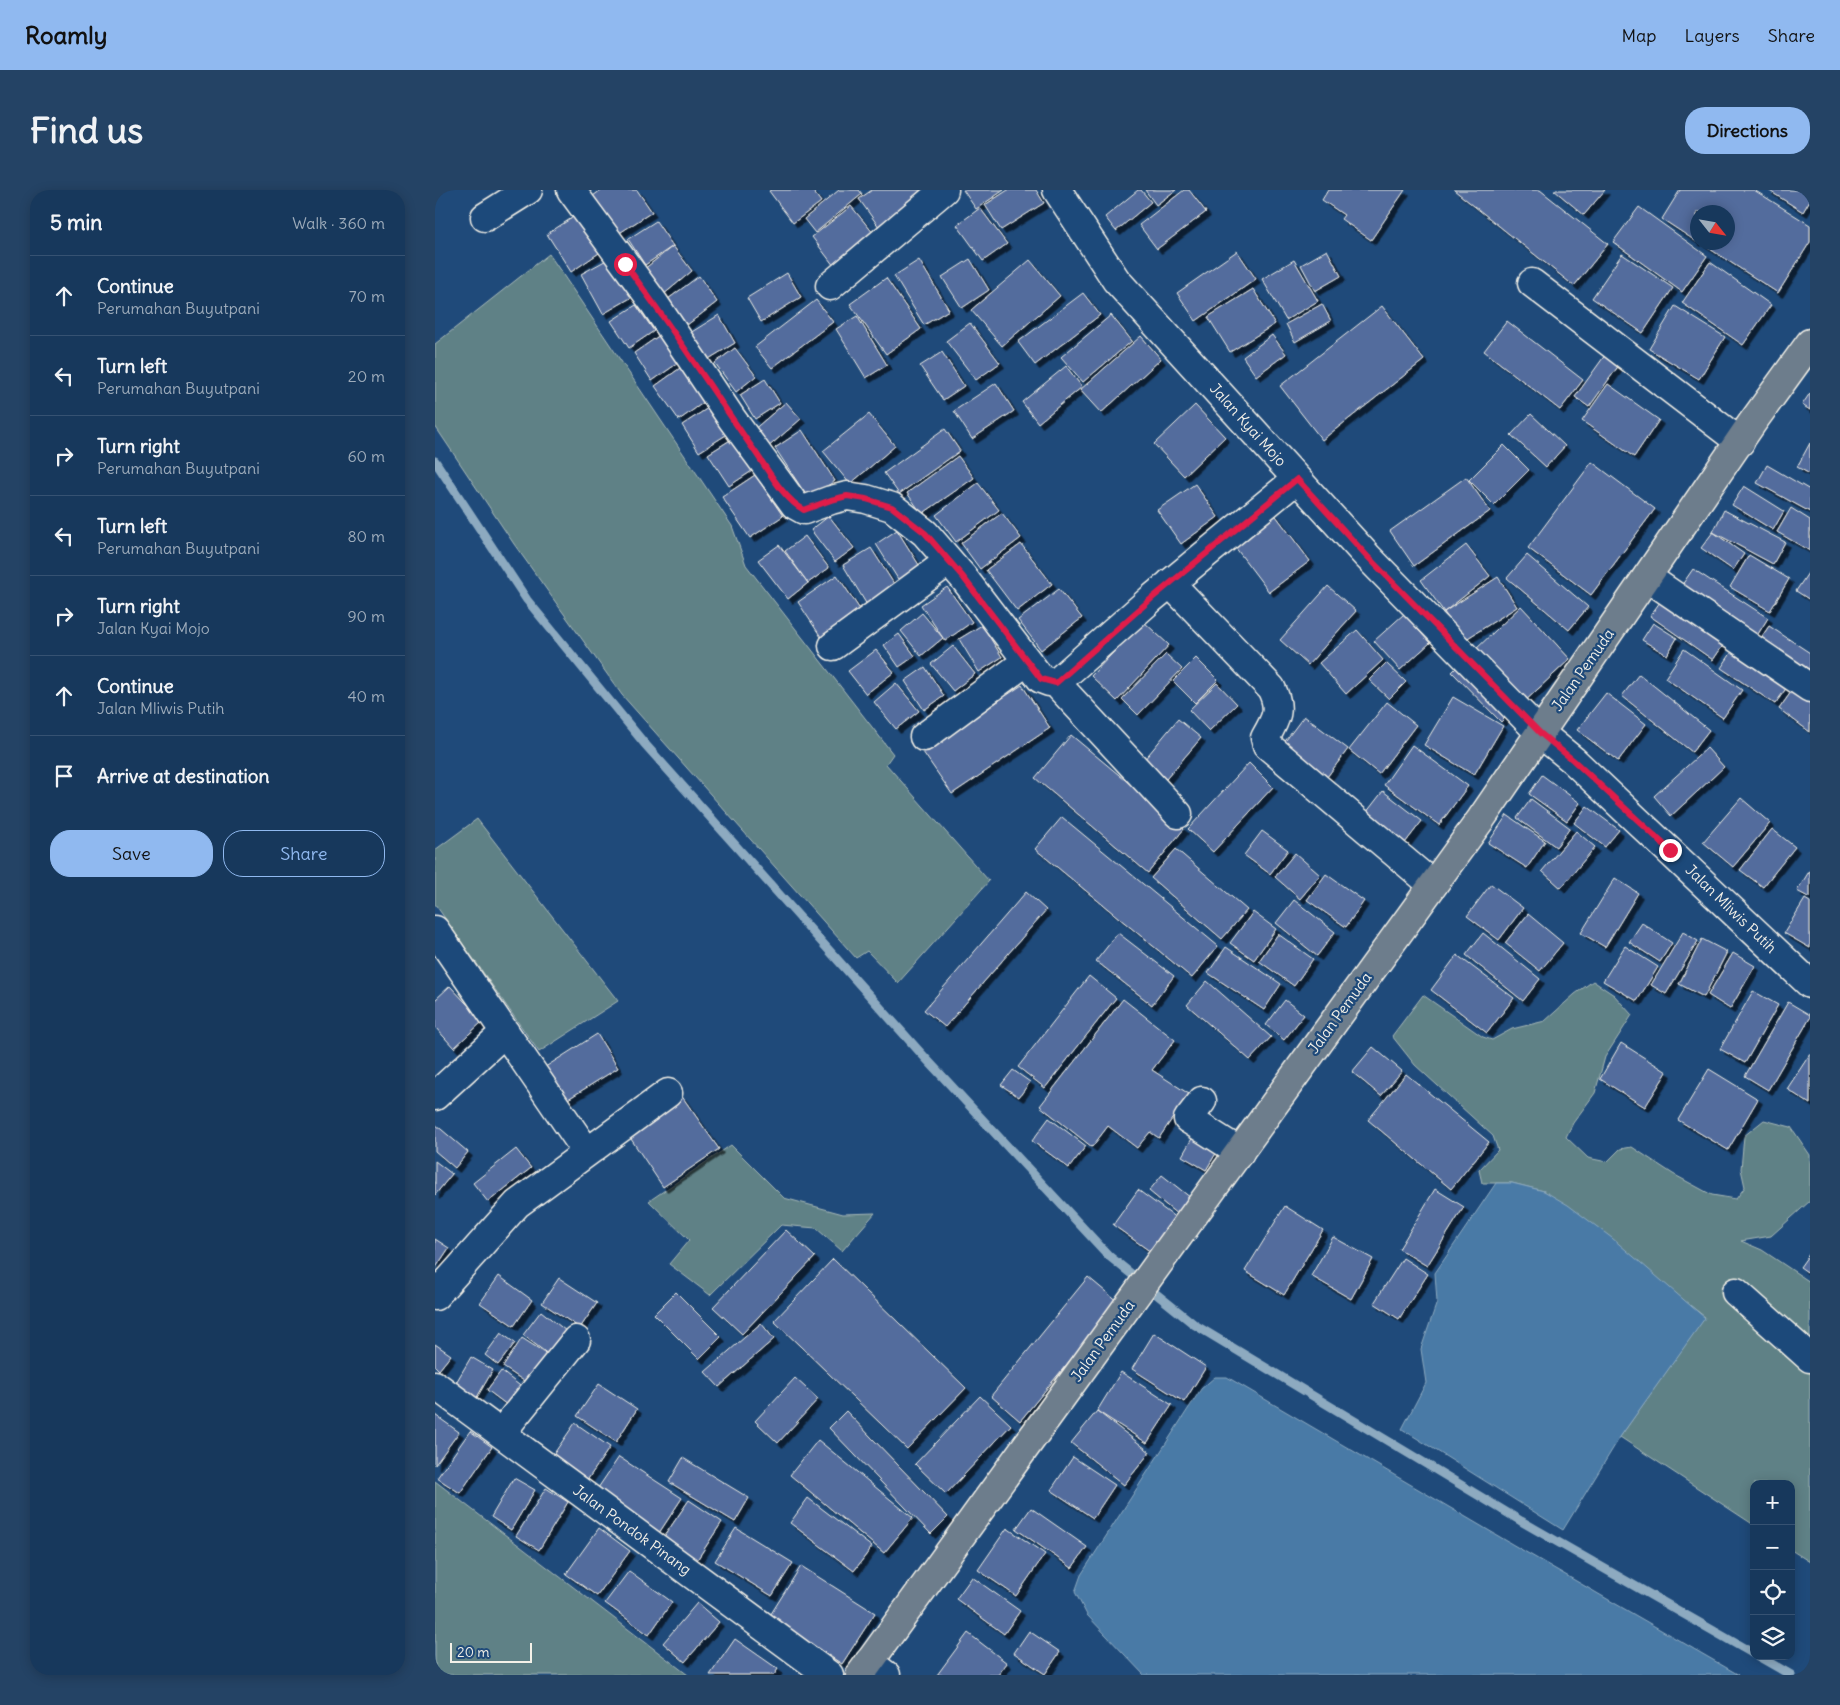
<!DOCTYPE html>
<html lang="en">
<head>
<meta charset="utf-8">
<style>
  body { margin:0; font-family:Delius,sans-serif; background:#244365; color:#f1f3f6 }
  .controls { position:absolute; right:15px; bottom:15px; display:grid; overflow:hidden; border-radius:10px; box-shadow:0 2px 12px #0003 }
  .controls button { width:45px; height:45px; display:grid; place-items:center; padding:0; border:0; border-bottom:1px solid #365272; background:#17385c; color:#f1f3f6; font:25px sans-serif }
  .compass { position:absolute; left:1255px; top:15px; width:45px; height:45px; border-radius:50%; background:#17385c; box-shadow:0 2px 12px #0003; rotate:121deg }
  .scale { position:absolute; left:15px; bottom:12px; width:82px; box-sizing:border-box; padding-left:5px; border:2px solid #f4f1e8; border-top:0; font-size:14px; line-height:18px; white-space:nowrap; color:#f4f1e8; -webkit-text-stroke:4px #1f4a7a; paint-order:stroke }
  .stop { position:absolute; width:15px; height:15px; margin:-11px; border:4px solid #e11d48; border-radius:50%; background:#fff }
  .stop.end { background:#e11d48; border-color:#fff; box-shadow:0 1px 5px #0008 }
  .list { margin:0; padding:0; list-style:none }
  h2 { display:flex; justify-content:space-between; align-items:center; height:65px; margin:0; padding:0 20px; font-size:21px }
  h2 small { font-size:16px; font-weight:400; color:#9eacbb }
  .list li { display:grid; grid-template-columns:32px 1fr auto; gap:15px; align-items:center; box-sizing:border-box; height:80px; padding:0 20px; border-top:1px solid #365272 }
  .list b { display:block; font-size:19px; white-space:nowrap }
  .list p { margin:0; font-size:16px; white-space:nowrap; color:#9eacbb }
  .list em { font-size:16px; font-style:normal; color:#9eacbb }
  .actions { display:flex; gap:10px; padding:15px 20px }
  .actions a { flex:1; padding:11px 0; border:1px solid #90b9f0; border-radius:20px; text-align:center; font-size:18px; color:#90b9f0 }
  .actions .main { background:#90b9f0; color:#111 }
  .icon { flex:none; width:28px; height:28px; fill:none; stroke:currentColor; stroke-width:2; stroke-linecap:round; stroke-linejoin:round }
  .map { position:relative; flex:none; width:1375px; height:1485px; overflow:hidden; border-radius:20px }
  header { display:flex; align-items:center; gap:30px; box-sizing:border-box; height:70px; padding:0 25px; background:#90b9f0; color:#111 }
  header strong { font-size:24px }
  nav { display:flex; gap:28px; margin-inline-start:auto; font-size:18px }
  .intro { display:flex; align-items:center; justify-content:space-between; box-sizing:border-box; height:120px; padding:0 30px }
  h1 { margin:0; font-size:35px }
  .button { padding:12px 22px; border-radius:20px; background:#90b9f0; color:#111; font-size:18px; font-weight:700 }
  main { display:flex; gap:30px; padding:0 30px }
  aside { flex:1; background:#17385c; border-radius:20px; box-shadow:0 2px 12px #0003 }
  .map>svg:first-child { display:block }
  .green { fill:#5e8186; stroke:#a9b9b7 }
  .water { fill:#497aa6; stroke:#8daac0 }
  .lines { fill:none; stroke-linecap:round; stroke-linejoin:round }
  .stream { stroke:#8daac0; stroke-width:9 }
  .building { fill:#536c9d; stroke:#f4f1e8; filter:url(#shadow) }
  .minor-casing { stroke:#f4f1e8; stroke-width:31 }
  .major-casing { stroke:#f4f1e8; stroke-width:31 }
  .minor { stroke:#1f4a7a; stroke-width:28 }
  .major { stroke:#6d7d8c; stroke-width:28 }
  .route { stroke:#e11d48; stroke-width:6 }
  .labels { text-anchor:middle; stroke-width:4.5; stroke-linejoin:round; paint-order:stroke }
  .street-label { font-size:15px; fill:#f4f1e8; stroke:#1f4a7a }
</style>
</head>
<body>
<header>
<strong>Roamly</strong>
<nav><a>Map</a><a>Layers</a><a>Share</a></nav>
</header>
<div class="intro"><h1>Find us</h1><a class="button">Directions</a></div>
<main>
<aside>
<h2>5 min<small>Walk · 360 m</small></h2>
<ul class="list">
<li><svg class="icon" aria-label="ahead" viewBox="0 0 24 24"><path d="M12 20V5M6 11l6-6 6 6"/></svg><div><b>Continue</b><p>Perumahan Buyutpani</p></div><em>70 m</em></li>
<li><svg class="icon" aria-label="left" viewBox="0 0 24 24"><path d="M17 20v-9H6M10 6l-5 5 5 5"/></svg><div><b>Turn left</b><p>Perumahan Buyutpani</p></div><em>20 m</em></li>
<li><svg class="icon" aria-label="right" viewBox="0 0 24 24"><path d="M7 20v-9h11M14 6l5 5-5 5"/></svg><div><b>Turn right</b><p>Perumahan Buyutpani</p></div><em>60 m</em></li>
<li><svg class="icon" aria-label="left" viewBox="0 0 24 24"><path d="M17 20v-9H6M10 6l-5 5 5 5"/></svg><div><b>Turn left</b><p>Perumahan Buyutpani</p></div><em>80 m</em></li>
<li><svg class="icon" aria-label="right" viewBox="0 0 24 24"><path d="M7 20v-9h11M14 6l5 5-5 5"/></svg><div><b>Turn right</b><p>Jalan Kyai Mojo</p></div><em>90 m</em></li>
<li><svg class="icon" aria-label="ahead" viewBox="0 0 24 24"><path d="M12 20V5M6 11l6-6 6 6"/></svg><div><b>Continue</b><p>Jalan Mliwis Putih</p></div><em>40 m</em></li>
<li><svg class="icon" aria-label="arrive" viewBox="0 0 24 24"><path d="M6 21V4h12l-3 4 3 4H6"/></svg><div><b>Arrive at destination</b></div></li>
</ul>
<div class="actions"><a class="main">Save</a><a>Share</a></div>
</aside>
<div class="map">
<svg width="1375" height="1485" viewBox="0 0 1375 1485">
  <defs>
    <filter id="shadow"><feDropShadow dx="4.5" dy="4.5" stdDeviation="0" flood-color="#0009"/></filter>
  </defs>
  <rect width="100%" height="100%" fill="#1f4a7a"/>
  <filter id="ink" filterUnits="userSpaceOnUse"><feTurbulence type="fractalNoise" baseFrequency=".02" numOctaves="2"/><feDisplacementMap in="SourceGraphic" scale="10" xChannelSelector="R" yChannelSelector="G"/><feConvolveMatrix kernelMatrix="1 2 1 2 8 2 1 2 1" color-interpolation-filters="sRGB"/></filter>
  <g filter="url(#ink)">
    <path class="green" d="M114 64 297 336 311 375 458 564 451 574 554 691 463 793 432 761 421 768 187 505 79 354 0 236V154Z
      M42 629 183 811 104 862 0 714V660Z
      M1158 791 1179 805 1197 825 1170 867 1160 903 1138 933 1131 947 1153 968 1172 972 1185 959 1197 957 1238 984 1277 1005 1301 1009 1310 997 1306 979 1309 946 1329 930 1356 937 1375 965V1011L1336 1046 1306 1051 1327 1060 1375 1092V1372L1356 1360V1294H1319V1335L1185 1247 1270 1127 1109 1001 1077 993H1047L1044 980 1063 960 1058 946 980 875 957 846 988 805 1048 847 1057 850 1077 839 1110 831 1140 804Z
      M296 955 349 1008 408 1024 440 1023 407 1061 381 1038 346 1035 275 1105 234 1074 254 1050 214 1011Z
      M0 1291 253 1485H0Z"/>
    <path class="water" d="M1061 993H1077L1109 1001 1133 1015 1177 1048 1270 1128 1185 1247 1128 1340 967 1239 991 1193 986 1159 1002 1112 1000 1083Z
      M780 1187H792L1082 1357 1304 1485H709L652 1425 640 1402 646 1385 766 1199Z"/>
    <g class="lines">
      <path class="stream" d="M0 271 92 410 209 553 484 861 674 1066 760 1135 1086 1331 1319 1464
        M1323 1466 1356 1485"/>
    </g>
    <path class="building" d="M166 0H202L217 22 183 44 158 6Z
      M336 0H377L386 12 358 33 334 1Z
      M404 0H424L427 4 380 43 369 29Z
      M437 0H498L444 37 424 9Z
      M528 0H569L541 19Z
      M573 0H601L609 13 566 40 550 15Z
      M703 0H706L716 12 681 41 670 27Z
      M710 0H741L721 15Z
      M749 0H754L771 22 722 59 704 35Z
      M893 0H970L936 50 906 29 909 25 887 10Z
      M1019 0H1105L1173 54 1139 96Z
      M1119 0H1170L1149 25Z
      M1245 0H1319L1375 35V52L1343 103 1264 52H1292V22H1262V52L1227 29Z
      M1333 0H1375V10L1368 22Z
      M416 16 439 44 399 76 377 47Z
      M1204 17 1272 66 1247 102 1178 52Z
      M545 18 572 54 548 71 522 35Z
      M143 24 167 61 136 82 112 44Z
      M221 31 238 56 210 75 193 49Z
      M238 56 257 81 228 105 208 80Z
      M892 60 906 86 880 101 866 75Z
      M802 61 821 89 761 131 742 103Z
      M1187 64 1238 98 1208 143 1157 108Z
      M177 67 199 106 168 124 146 84Z
      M535 69 554 100 527 118 507 87Z
      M484 70 514 120 489 135 459 86Z
      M595 70 625 106 567 156 536 120Z
      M859 70 883 111 851 130 827 89Z
      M1275 72 1336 115 1308 155 1247 113Z
      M352 83 366 107 326 132 312 108Z
      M264 86 282 112 252 135 233 109Z
      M451 88 486 139 451 164 415 114Z
      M818 99 840 134 795 162 773 127Z
      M648 103 665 125 600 175 583 152Z
      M381 110 398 132 337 178 320 157Z
      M887 114 896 131 860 152 851 134Z
      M201 115 219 141 194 158 176 131Z
      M947 116 989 170 887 250 845 196Z
      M1240 116 1290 147 1264 189 1214 159Z
      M284 125 300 153 272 170 255 143Z
      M676 125 697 151 648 192 626 167Z
      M422 126 452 175 431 188 401 139Z
      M1072 131 1148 190 1125 220 1049 161Z
      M535 133 565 173 541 190 511 151Z
      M225 145 243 173 217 191 199 163Z
      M837 145 851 164 821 186 808 167Z
      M706 146 726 169 666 223 645 200Z
      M300 158 321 186 301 202 280 173Z
      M1173 161 1187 171 1154 217 1140 207Z
      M507 162 529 196 508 210 485 176Z
      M248 176 272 210 244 230 220 196Z
      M631 176 647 197 603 233 587 212Z
      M330 189 345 213 320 229 305 205Z
      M561 193 579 221 537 249 519 221Z
      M1173 194 1224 230 1199 267 1147 231Z
      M1375 203V220L1367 215Z
      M351 212 366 229 332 258 317 241Z
      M760 215 790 247 749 286 719 254Z
      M273 218 291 245 264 262 247 235Z
      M434 224 460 256 415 294 388 261Z
      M1096 224 1130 256 1111 277 1076 245Z
      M510 239 525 261 464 304 449 283Z
      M367 240 400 291 373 308 340 258Z
      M297 249 317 281 294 296 273 264Z
      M1375 253V284L1362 277Z
      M1069 255 1094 280 1059 315 1034 290Z
      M523 266 539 288 487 324 472 303Z
      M1157 272 1220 319 1156 405 1093 358Z
      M1332 275 1375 300V322L1322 293Z
      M320 285 348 326 315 348 287 307Z
      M1031 287 1055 321 979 376 955 341Z
      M543 293 564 320 521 352 501 325Z
      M760 294 783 327 746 354 722 320Z
      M1309 296 1349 321 1338 340 1297 315Z
      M1356 318 1375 330V361L1342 342Z
      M1289 320 1350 352 1338 374 1278 342Z
      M838 322 875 371 834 402 797 353Z
      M567 323 586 348 545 379 526 353Z
      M394 326 419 358 400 372 376 340Z
      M462 340 489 383 468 397 441 354Z
      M1278 342 1309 364 1298 380 1266 358Z
      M370 346 394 378 373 393 350 361Z
      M586 354 617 394 582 421 551 380Z
      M344 355 373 393 353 409 323 370Z
      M1031 355 1055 386 1009 422 986 390Z
      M436 358 461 397 432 415 408 375Z
      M1092 365 1153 417 1134 440 1072 388Z
      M1314 365 1354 389 1335 421 1295 397Z
      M1258 379 1333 428 1318 452 1242 402Z
      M1375 380V410L1361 401Z
      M402 385 428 424 388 450 363 412Z
      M1063 387 1082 417 1028 451 1009 422Z
      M893 396 921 421 873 475 845 450Z
      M512 397 537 432 510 451 486 415Z
      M624 399 647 428 606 460 583 430Z
      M1230 405 1293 448 1278 470 1215 426Z
      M1086 416 1135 469 1087 514 1038 462Z
      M487 423 508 448 486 466 466 441Z
      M969 424 995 453 965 480 939 451Z
      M708 431 734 455 682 511 656 486Z
      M1218 433 1242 448 1232 465 1207 450Z
      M547 435 567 467 544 482 524 449Z
      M1334 436 1375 463V494L1320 457Z
      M922 440 948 470 911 504 884 473Z
      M464 444 480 466 464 477 449 455Z
      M1303 453 1357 490 1340 514 1286 478Z
      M518 456 540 484 518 501 496 474Z
      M1249 459 1307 500 1288 528 1230 488Z
      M441 460 459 482 431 504 413 481Z
      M731 464 747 479 703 525 687 509Z
      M761 468 783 490 760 513 738 491Z
      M1029 470 1078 520 1066 532 1017 482Z
      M951 473 971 492 954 509 934 490Z
      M490 477 509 506 489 520 470 491Z
      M1204 484 1274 540 1257 562 1187 506Z
      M461 493 484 521 461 539 439 512Z
      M782 493 802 514 774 541 754 520Z
      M587 495 615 538 517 604 488 562Z
      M1361 495 1375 505V542L1344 519Z
      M1171 503 1211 534 1183 571 1142 540Z
      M1018 507 1068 536 1039 585 989 555Z
      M952 512 981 535 944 584 914 560Z
      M869 526 913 559 892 587 848 554Z
      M743 529 766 548 726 595 704 576Z
      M636 545 749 639 713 683 600 588Z
      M977 555 1033 596 1004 635 949 595Z
      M1272 558 1289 577 1236 626 1219 606Z
      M814 573 838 597 778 662 753 639Z
      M1107 585 1145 613 1132 631 1094 604Z
      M948 601 987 631 970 653 931 623Z
      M1306 608 1335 633 1298 677 1268 652Z
      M1096 609 1135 638 1121 657 1082 628Z
      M1152 616 1184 640 1170 657 1139 633Z
      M1072 625 1110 651 1092 678 1053 653Z
      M627 627 783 756 757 788 600 659Z
      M1337 639 1360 657 1328 697 1305 680Z
      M827 641 853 660 835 684 809 665Z
      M1141 641 1160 657 1126 698 1107 681Z
      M741 659 812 720 787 749 716 688Z
      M860 663 885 685 865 709 840 687Z
      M1375 680V708L1362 701Z
      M891 684 929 711 911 737 872 710Z
      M1180 688 1203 703 1170 757 1146 743Z
      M1056 694 1088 718 1064 750 1032 726Z
      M591 702 611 720 510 837 489 820Z
      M1370 709 1375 712V758L1349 743Z
      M859 710 900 742 882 766 841 733Z
      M818 722 841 739 819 770 795 753Z
      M1093 724 1128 753 1105 781 1070 753Z
      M1207 733 1237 753 1225 772 1194 752Z
      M1248 742 1263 751 1231 804 1216 795Z
      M683 743 739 786 717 815 661 771Z
      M1048 743 1105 789 1088 811 1031 765Z
      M843 744 878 769 859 796 824 771Z
      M1267 749 1292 762 1269 807 1244 794Z
      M1190 756 1223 777 1202 811 1168 791Z
      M791 757 846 794 829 820 773 783Z
      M1298 763 1320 776 1295 819 1273 805Z
      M1022 765 1079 808 1052 843 996 800Z
      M654 786 681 808 610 898 583 877Z
      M772 791 836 847 815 870 752 815Z
      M15 796 48 831 19 858 0 837V810Z
      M1318 801 1343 815 1310 873 1285 859Z
      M688 809 740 850 717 880 754 904 724 948 715 942 702 958 673 936 657 957 605 916Z
      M850 810 869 825 849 850 831 835Z
      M1353 812 1375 825V828L1333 900 1310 886Z
      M162 844 183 878 125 914 104 881Z
      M1186 853 1232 882 1210 917 1165 889Z
      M938 857 967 881 946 906 917 882Z
      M1375 864V914L1352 899Z
      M1274 879 1323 909 1293 960 1243 930Z
      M578 880 595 892 584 907 566 895Z
      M971 884 1054 952 1016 999 933 930Z
      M246 905 284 959 228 997 192 943Z
      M614 928 651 956 634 978 597 951Z
      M0 934 33 962 20 978 0 961Z
      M759 945 783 960 771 980 747 966Z
      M81 959 96 978 53 1012 38 993Z
      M0 971 17 984 0 1005Z
      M727 985 756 1008 743 1025 714 1001Z
      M1000 999 1029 1017 992 1076 964 1059Z
      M703 1000 741 1028 716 1062 678 1035Z
      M850 1016 888 1040 849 1105 810 1081Z
      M351 1040 380 1067 307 1144 278 1117Z
      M898 1047 938 1069 916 1109 876 1086Z
      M0 1049 14 1058 0 1079Z
      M1375 1063V1084L1365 1077Z
      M968 1068 993 1084 964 1129 939 1113Z
      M398 1069 531 1198 472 1259 339 1131Z
      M64 1086 97 1110 79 1136 45 1113Z
      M653 1087 683 1112 585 1231 556 1206Z
      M124 1088 162 1113 145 1138 107 1113Z
      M241 1102 286 1147 264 1169 219 1124Z
      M106 1121 136 1145 118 1168 88 1145Z
      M326 1133 339 1149 284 1197 270 1182Z
      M66 1143 80 1153 63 1175 50 1165Z
      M719 1143 771 1177 749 1212 697 1179Z
      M87 1148 118 1168 98 1197 68 1177Z
      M0 1154 16 1165 4 1180 0 1176Z
      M36 1167 58 1180 41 1209 19 1196Z
      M66 1181 93 1202 80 1221 52 1200Z
      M686 1182 737 1215 712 1253 662 1221Z
      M360 1188 383 1209 343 1253 320 1231Z
      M164 1194 202 1219 181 1252 142 1226Z
      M545 1206 576 1235 511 1304 480 1274Z
      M411 1221 513 1327 496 1344 394 1238Z
      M662 1221 715 1262 689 1295 636 1253Z
      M0 1225 24 1242 0 1275Z
      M140 1233 175 1257 153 1289 118 1265Z
      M35 1241 57 1257 25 1303 2 1288Z
      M383 1250 478 1328 449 1363 355 1285Z
      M184 1267 247 1308 224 1343 161 1301Z
      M638 1267 680 1295 658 1328 616 1300Z
      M248 1268 314 1308 300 1332 234 1292Z
      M79 1288 100 1300 76 1340 56 1327Z
      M111 1298 133 1312 104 1360 81 1346Z
      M373 1308 437 1357 419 1381 355 1333Z
      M254 1310 287 1332 262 1370 228 1348Z
      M596 1318 652 1357 637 1378 581 1339Z
      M164 1338 195 1361 162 1406 131 1384Z
      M301 1338 358 1373 337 1406 280 1371Z
      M572 1338 610 1364 581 1406 543 1380Z
      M366 1376 440 1423 407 1474 334 1427Z
      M194 1381 237 1412 214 1445 170 1413Z
      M537 1387 585 1421 569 1444 521 1409Z
      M262 1413 284 1432 250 1472 228 1453Z
      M594 1441 625 1462 610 1484 579 1463Z
      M533 1443 572 1473 563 1485H502Z
      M300 1449 343 1479 339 1485H275Z"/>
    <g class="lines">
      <defs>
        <path id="minor" d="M136 0 219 113 297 229 360 315 369 320 396 310 412 306 431 309 457 317 490 343 528 387 606 489 614 492 621 493 716 409 862 289
          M622 0 681 90 932 366 1105 543 1138 570 1375 794
          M50 27 93 0
          M1097 93 1305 252
          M395 96 509 0
          M1212 387 1375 498
          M735 393 836 498C847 519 841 529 830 548L832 555 998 695
          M398 456 514 371
          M621 493 743 624
          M489 547 592 471
          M0 740 152 962
          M0 906 70 842
          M767 911 753 929 805 962
          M1301 1102 1375 1168
          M0 1106 82 1014 233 903
          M0 1195 394 1485
          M66 1243 141 1150
          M434 1472 451 1485"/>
        <path id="major" d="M425 1485 1046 629 1317 233 1375 153"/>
      </defs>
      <use href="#minor" class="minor-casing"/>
      <use href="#major" class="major-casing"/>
      <use href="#minor" class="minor"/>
      <use href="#major" class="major"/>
    </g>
  </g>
  <g class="lines" filter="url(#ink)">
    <path class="route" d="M190 74C234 133 274 195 316 256 331 276 347 308 369 320L396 310 412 306 431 309 457 317 490 343 528 387 606 489 621 493 716 409 862 289 932 366 1105 543 1138 570 1235 660"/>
  </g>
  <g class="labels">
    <g class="street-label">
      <text transform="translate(813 235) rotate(48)" y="5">Jalan Kyai Mojo</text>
      <text transform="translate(1148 480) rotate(-55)" y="5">Jalan Pemuda</text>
      <text transform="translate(1296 719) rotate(44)" y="5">Jalan Mliwis Putih</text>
      <text transform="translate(905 823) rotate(-54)" y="5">Jalan Pemuda</text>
      <text transform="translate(668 1151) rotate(-54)" y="5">Jalan Pemuda</text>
      <text transform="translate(197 1340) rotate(36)" y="5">Jalan Pondok Pinang</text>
    </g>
  </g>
</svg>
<div class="controls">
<button>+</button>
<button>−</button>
<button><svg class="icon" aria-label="locate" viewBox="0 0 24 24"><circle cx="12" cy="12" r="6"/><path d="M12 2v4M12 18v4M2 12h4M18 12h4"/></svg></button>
<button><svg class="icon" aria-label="layers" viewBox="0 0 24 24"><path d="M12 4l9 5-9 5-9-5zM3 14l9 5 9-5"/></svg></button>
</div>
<svg class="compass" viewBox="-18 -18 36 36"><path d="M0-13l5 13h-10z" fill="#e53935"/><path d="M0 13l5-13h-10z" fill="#9eacbb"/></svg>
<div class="scale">20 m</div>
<div class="stop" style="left:190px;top:74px"></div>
<div class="stop end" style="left:1235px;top:660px"></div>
</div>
</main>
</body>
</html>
